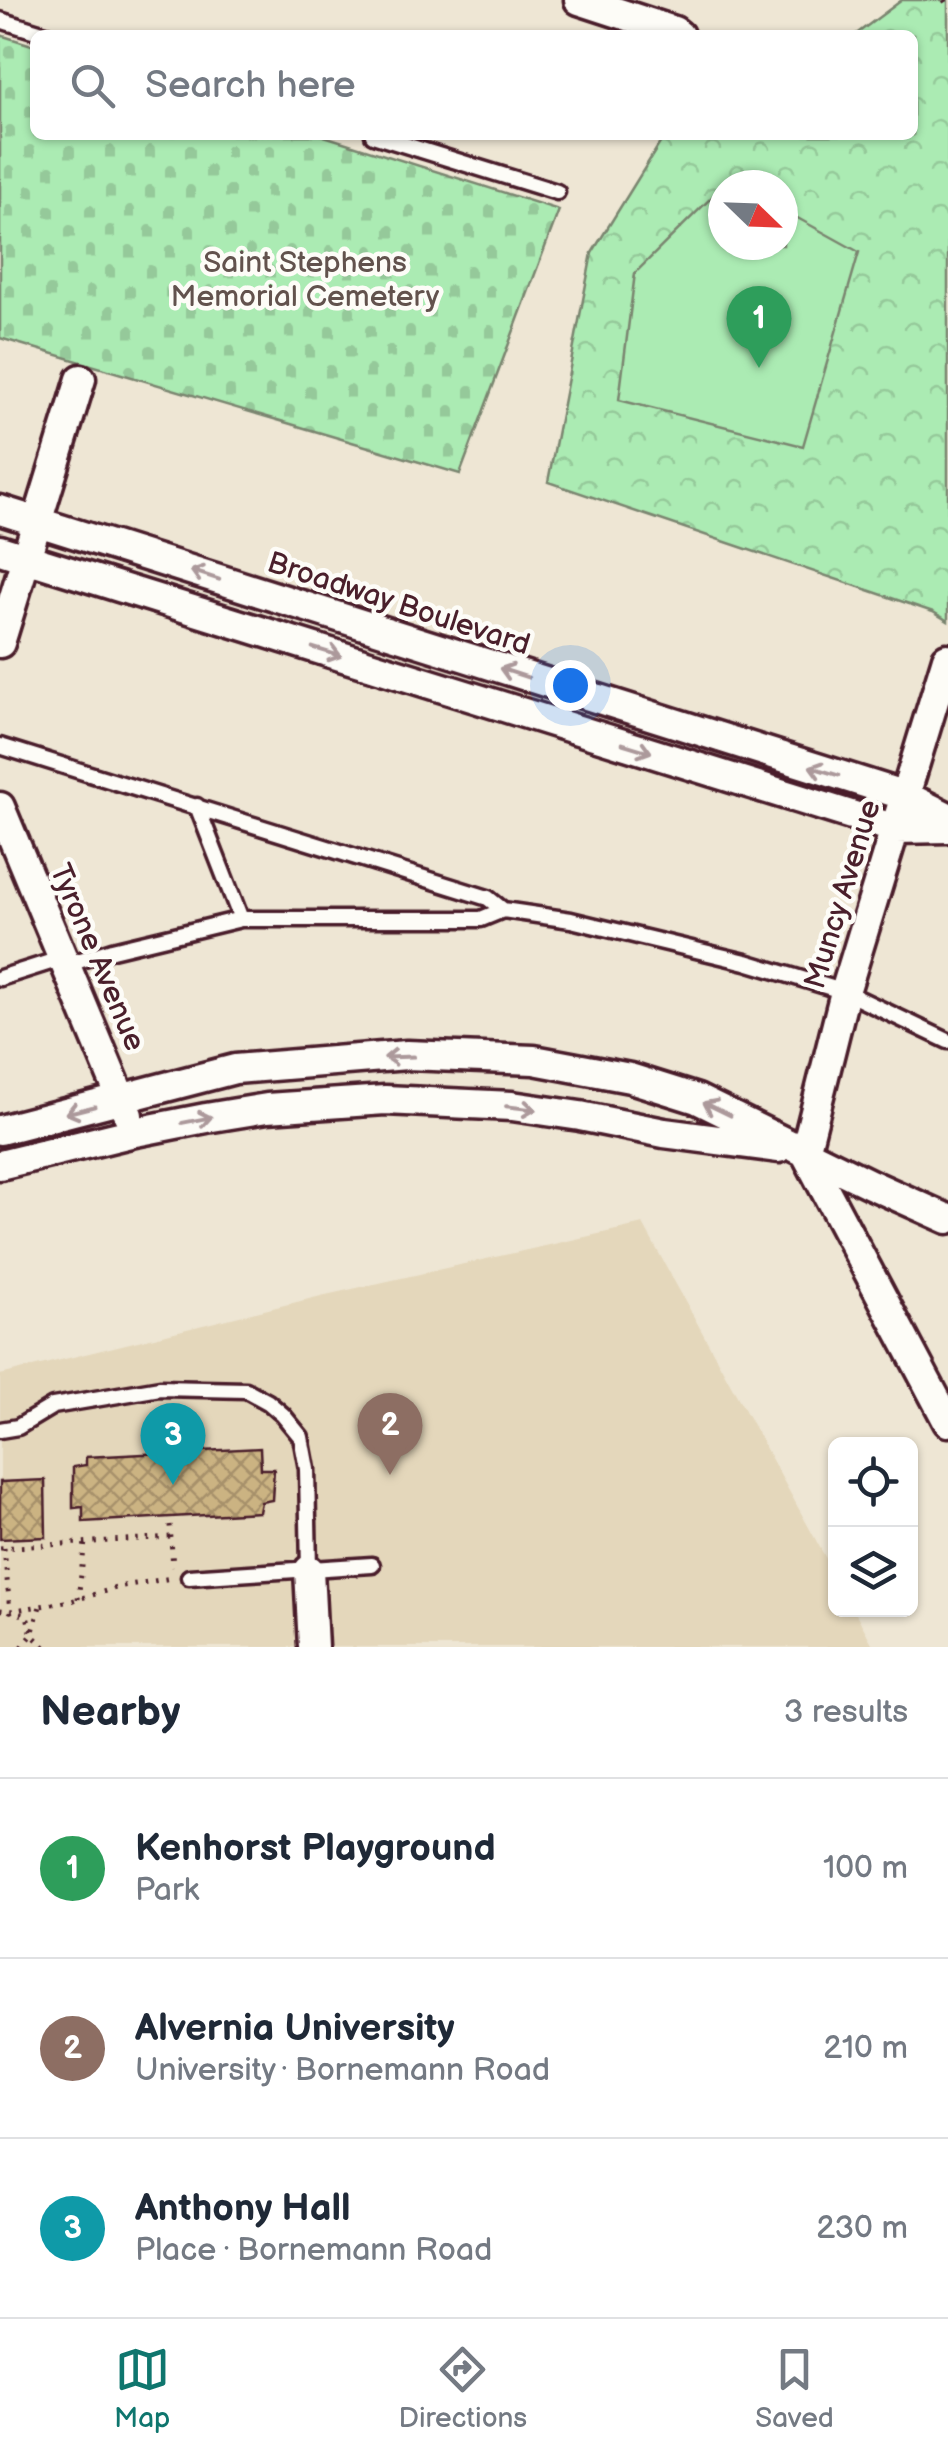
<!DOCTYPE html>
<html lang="en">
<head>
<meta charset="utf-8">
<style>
  body { margin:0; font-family:"Balsamiq Sans",sans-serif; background:#f6f6f7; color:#1f2937 }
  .controls { position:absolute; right:30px; bottom:30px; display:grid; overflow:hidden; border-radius:15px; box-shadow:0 2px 8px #0004 }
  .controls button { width:90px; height:90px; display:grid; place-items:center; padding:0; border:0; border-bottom:2px solid #e0e1e3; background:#fff; color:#1f2937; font:50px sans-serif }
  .compass { position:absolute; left:708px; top:170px; width:90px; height:90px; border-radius:50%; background:#fff; box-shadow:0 2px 8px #0004; rotate:113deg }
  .you { position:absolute; left:570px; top:685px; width:35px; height:35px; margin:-25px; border:8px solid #fff; border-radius:50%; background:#1a73e8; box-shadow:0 0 0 15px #1a73e833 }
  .badge { display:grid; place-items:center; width:65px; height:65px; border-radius:50%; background:#0f766e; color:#fff; font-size:32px; font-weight:700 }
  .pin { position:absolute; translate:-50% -82px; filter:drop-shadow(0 2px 5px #0008) }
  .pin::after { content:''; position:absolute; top:52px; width:35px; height:30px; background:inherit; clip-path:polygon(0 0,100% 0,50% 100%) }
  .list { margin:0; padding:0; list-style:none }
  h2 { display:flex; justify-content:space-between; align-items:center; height:130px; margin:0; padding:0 40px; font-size:42px }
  h2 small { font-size:32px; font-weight:400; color:#747a83 }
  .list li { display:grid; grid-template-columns:65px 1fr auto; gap:30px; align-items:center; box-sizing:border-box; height:180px; padding:0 40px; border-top:2px solid #e0e1e3 }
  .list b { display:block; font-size:38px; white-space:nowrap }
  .list p { margin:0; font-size:32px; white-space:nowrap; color:#747a83 }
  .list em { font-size:32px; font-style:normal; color:#747a83 }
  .icon { flex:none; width:55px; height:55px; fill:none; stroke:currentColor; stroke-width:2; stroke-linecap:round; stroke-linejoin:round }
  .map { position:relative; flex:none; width:948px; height:1647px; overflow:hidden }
  .search { position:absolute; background:#fff; box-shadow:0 2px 8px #0004; left:30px; right:30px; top:30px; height:110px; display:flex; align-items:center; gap:25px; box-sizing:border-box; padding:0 35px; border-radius:15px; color:#747a83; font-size:38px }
  .sheet { height:670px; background:#fff }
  nav { display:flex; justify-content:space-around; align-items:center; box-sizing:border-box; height:140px; border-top:2px solid #e0e1e3; background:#fff; font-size:28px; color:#747a83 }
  nav a { display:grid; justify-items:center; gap:5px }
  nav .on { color:#0f766e }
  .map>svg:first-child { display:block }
  .built { fill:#e4d7bb }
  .cemetery { fill:url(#cemetery-stones); stroke:#7a856f; stroke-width:2.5 }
  .park { fill:url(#park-crowns); stroke:#7a856f; stroke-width:2.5; fill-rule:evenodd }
  .garden { fill:#abebb3; stroke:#7a856f; stroke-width:2.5 }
  .building { fill:url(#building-cross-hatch); stroke:#4a1f2b; stroke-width:2.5 }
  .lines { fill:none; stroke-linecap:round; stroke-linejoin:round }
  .service-casing { stroke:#4a1f2b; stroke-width:21 }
  .minor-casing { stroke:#4a1f2b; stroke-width:35 }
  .path { stroke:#4a1f2b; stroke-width:5; stroke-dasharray:2.5 8; stroke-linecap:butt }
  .service { stroke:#fdfcf7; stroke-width:14 }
  .minor { stroke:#fdfcf7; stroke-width:28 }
  .oneway { stroke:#ac999b }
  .labels { text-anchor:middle; stroke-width:9; stroke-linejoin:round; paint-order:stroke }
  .park-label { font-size:30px; fill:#62524d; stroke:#fdfcf7 }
  .street-label { font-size:30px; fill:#4a1f2b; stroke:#fdfcf7 }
</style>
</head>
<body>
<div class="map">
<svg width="948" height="1647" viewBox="0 0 948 1647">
  <defs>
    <pattern id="cemetery-stones" width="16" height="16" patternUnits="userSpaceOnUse" patternTransform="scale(2.5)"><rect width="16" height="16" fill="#abebb3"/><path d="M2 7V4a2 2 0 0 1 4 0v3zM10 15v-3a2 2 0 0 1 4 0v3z" fill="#95c99a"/></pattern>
    <pattern id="park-crowns" width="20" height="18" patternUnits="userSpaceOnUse" patternTransform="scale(2.5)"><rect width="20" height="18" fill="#abebb3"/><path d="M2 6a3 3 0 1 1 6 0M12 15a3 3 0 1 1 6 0" fill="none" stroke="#95c99a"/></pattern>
    <pattern id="building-cross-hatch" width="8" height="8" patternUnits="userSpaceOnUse" patternTransform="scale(2.5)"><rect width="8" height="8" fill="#cbb382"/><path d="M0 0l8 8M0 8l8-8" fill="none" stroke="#a7916b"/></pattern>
  </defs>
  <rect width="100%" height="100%" fill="#eee6d4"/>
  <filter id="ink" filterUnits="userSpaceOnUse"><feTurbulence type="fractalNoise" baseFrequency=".01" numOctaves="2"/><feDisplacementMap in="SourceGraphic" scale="20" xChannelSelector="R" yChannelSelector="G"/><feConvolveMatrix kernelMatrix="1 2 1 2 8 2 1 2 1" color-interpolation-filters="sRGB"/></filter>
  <g filter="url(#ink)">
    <path class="built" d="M643 1224 835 1575 836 1610H854L874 1647H0V1375L321 1296Z"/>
    <path class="cemetery" d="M0 35 35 46V135H321L559 210 460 474 0 338Z"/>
    <path class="park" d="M902 0H948V621L933 612 548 482 592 253 665 135H913V35H855ZM723 185H783V245H723Z"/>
    <path class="garden" d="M723 186V245H783V210L859 252 803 446 619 400 635 273Z"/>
    <path class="building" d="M260 1448 261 1469H274L272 1500 261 1502 259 1512 83 1522V1507L73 1508V1467L86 1465V1457Z
      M45 1480 46 1537 0 1539V1482Z"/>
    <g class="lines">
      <defs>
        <path id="service" d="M0 20 49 35
          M373 135 557 192
          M0 746 488 898 503 910
          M197 806 241 919
          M66 965 112 950 241 919H481L503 910 571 920 746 962 845 992 948 1041
          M0 978 63 958
          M0 1430 18 1427 53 1406 160 1388 246 1390 268 1402 283 1415 301 1437 307 1469 309 1570
          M189 1577 372 1565"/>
        <path id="minor" d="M579 0 674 31 679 35
          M0 510 906 796 948 817
          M0 550 896 829 948 828
          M0 643 81 379
          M0 807 128 1115
          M0 1130 235 1069 407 1055 534 1060 630 1078 697 1099 870 1184 948 1219
          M805 1152 845 992 947 658
          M805 1152 948 1422
          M0 1165 135 1132 206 1118 267 1108 385 1100 512 1106 580 1116 664 1133 779 1148
          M309 1570 313 1647"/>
      </defs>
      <use href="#service" class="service-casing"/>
      <use href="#minor" class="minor-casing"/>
      <path class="path" d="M944 0 948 6
        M170 1525 173 1567
        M0 1548 172 1537
        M4 1548 10 1611 27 1616 32 1635 45 1647
        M78 1599 85 1542
        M0 1610 10 1611 71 1601 123 1586 172 1578
        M22 1647 32 1635 40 1606H43"/>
      <use href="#service" class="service"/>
      <use href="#minor" class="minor"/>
    </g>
    <defs><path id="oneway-shaft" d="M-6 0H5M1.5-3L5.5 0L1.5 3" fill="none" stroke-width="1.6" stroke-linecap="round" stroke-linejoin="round" transform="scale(2.5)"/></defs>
    <g class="oneway">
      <use href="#oneway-shaft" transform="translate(205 575) rotate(-162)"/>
      <use href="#oneway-shaft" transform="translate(327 652) rotate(17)"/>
      <use href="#oneway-shaft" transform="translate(514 673) rotate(-162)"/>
      <use href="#oneway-shaft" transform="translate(637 748) rotate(17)"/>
      <use href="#oneway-shaft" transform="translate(824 771) rotate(-163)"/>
      <use href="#oneway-shaft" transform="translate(399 1057) rotate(178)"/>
      <use href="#oneway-shaft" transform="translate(521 1108) rotate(7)"/>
      <use href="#oneway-shaft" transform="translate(717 1109) rotate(-154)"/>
      <use href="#oneway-shaft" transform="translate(80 1110) rotate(166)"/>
      <use href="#oneway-shaft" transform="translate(197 1120) rotate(-11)"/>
    </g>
  </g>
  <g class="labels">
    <g class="park-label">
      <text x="305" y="272">Saint Stephens<tspan x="305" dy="34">Memorial Cemetery</tspan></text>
    </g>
    <g class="street-label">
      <text transform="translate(399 603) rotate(18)" y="10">Broadway Boulevard</text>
      <text transform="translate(842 894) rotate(-73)" y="10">Muncy Avenue</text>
      <text transform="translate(98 957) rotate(67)" y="10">Tyrone Avenue</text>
    </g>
  </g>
</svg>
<div class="controls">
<button><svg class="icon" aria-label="locate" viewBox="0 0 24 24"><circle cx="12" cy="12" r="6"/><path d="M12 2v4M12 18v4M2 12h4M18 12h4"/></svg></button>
<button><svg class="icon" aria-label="layers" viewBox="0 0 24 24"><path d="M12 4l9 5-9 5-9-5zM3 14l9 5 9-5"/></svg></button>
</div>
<svg class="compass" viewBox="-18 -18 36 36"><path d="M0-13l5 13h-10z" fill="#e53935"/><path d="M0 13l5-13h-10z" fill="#747a83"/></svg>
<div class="you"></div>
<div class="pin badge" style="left:759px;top:368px;background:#2e9e5b">1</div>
<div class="pin badge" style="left:390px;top:1475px;background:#8d6e63">2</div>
<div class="pin badge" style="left:173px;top:1485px;background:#0f9aa8">3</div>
<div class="search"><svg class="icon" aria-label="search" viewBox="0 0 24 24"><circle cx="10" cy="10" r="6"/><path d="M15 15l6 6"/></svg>Search here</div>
</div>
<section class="sheet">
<h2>Nearby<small>3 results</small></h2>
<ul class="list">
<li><span class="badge" style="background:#2e9e5b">1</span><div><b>Kenhorst Playground</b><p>Park</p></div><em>100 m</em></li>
<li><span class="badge" style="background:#8d6e63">2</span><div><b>Alvernia University</b><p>University · Bornemann Road</p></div><em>210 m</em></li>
<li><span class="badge" style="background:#0f9aa8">3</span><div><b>Anthony Hall</b><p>Place · Bornemann Road</p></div><em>230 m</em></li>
</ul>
</section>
<nav>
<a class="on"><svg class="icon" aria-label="map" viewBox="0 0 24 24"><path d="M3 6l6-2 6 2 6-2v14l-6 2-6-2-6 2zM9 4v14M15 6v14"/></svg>Map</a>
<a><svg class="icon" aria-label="directions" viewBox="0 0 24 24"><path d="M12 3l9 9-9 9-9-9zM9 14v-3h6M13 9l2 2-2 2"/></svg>Directions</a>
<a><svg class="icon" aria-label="saved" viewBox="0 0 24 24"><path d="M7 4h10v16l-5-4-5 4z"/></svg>Saved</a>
</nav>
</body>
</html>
